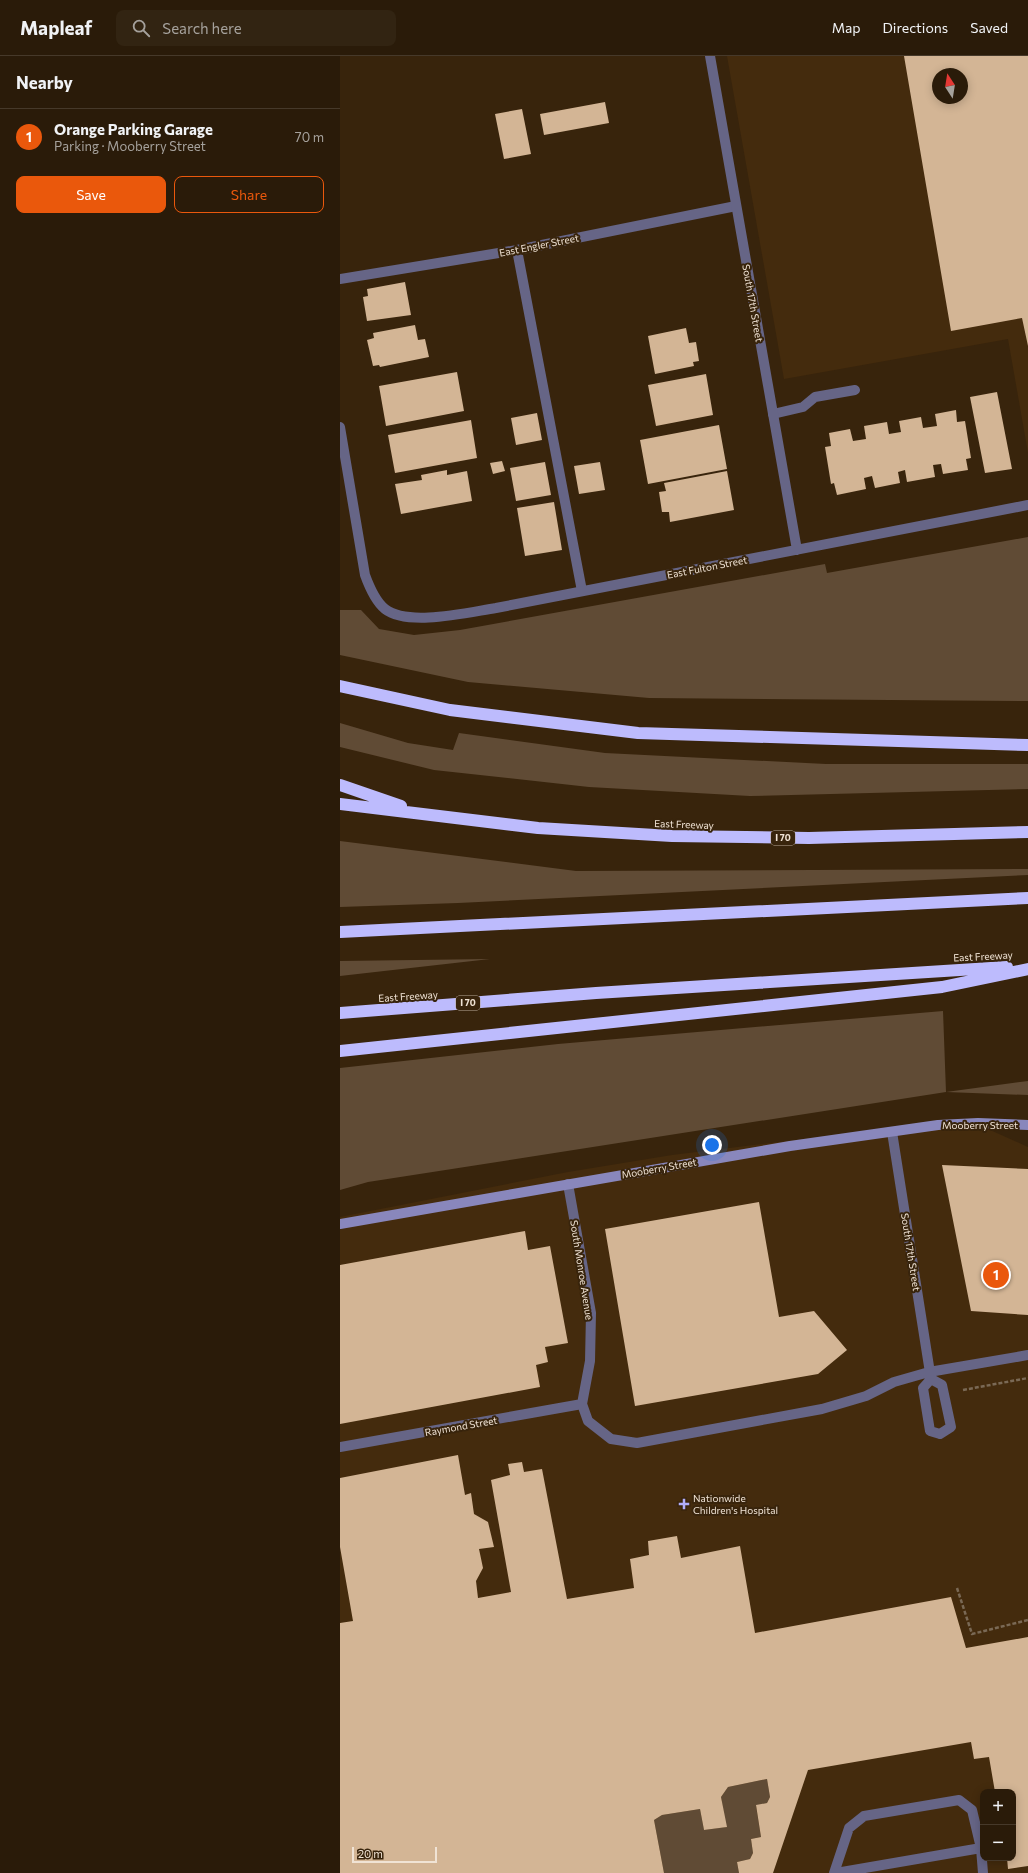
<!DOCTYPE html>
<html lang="en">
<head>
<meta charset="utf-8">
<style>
  body { margin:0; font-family:Commissioner,sans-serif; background:#322412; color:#f1f3f6 }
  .controls { position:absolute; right:12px; bottom:12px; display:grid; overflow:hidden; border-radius:8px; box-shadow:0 2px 10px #0003 }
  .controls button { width:36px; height:36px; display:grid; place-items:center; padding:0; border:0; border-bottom:1px solid #46392a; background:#2a1b09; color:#f1f3f6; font:20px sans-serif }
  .compass { position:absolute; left:592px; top:12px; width:36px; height:36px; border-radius:50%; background:#2a1b09; box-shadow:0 2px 10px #0003; rotate:348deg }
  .scale { position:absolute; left:12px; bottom:10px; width:85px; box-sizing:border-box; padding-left:4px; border:2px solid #f0e3d5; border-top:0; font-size:11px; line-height:14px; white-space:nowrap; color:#f0e3d5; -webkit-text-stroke:3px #38240c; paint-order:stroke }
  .you { position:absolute; left:372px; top:1089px; width:14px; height:14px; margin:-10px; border:3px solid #fff; border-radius:50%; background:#1a73e8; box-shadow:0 0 0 6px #1a73e833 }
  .badge { display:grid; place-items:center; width:26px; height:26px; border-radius:50%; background:#ea580c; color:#fff; font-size:13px; font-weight:700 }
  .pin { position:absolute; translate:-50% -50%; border:2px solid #fff; box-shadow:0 1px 4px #0006 }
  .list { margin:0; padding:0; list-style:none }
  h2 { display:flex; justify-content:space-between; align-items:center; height:52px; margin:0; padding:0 16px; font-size:17px }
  h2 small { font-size:13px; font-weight:400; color:#a5a19c }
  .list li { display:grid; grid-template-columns:26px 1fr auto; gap:12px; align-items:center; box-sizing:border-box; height:56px; padding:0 16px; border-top:1px solid #46392a }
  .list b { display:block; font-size:15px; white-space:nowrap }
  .list p { margin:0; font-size:13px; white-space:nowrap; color:#a5a19c }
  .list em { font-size:13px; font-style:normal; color:#a5a19c }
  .actions { display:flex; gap:8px; padding:12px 16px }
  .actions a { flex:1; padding:9px 0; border:1px solid #ea580c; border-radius:8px; text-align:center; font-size:14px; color:#ea580c }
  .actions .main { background:#ea580c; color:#fff }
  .icon { flex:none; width:22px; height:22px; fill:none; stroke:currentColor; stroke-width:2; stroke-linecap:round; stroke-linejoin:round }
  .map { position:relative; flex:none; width:688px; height:1817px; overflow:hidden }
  header { display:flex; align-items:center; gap:24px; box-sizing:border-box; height:56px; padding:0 20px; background:#2a1b09; border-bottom:1px solid #46392a }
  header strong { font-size:19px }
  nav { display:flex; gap:22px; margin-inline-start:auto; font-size:14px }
  .search { width:280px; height:36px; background:#322412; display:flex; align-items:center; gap:10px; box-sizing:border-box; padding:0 14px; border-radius:8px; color:#a5a19c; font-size:15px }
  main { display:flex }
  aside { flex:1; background:#2a1b09 }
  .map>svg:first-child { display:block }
  .built { fill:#442b0d; fill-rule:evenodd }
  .green { fill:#604b35 }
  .building { fill:#d3b595; fill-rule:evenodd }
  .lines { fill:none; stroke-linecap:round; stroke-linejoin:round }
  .path { stroke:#7a6955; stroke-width:2.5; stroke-dasharray:4 2; stroke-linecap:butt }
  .lane { stroke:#666586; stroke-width:10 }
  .street { stroke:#666586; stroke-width:10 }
  .secondary { stroke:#8987bc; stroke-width:10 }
  .highway { stroke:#bdbbfd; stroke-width:12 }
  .poi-dot { fill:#b1adfa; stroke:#38240c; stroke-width:1.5 }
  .labels { text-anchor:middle; stroke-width:4; stroke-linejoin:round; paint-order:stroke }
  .shield { fill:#38240c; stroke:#b9aa99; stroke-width:1 }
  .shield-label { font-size:9px; font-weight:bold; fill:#f0e3d5 }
  .street-label { font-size:10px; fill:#f0e3d5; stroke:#38240c }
  .poi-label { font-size:10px; fill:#f0e3d5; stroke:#38240c; text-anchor:start }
</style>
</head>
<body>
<header>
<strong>Mapleaf</strong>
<div class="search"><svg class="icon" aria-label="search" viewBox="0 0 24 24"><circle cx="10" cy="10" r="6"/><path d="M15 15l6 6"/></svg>Search here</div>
<nav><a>Map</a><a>Directions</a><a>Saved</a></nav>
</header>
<main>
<aside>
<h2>Nearby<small></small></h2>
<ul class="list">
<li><span class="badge">1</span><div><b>Orange Parking Garage</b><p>Parking · Mooberry Street</p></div><em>70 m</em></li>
</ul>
<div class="actions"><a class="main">Save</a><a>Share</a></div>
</aside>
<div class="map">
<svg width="688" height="1817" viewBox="0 0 688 1817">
  <rect width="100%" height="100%" fill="#38240c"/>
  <path class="built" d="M387 0H688V397L668 283 444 323ZM598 18H622V42H598Z
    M630 1065 688 1091V1817H0V1161L228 1116 332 1099 555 1072ZM643 1736H673V1802H643Z"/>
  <path class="green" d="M688 481V645L309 642 128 626 0 599V554H21L39 573 74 579 120 574 485 508 487 517Z
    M0 667 68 687 113 694 119 677 265 697 486 708H688V733L410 740 249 731 94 714 0 691Z
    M0 785 236 815 688 813V819L118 847 0 851Z
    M150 903 0 920V905Z
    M603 955 606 1036 688 1025V1039L606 1036 28 1126 0 1134V1012L218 988Z
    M427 1723 430 1741 427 1747 416 1750 421 1781 411 1783 413 1797 410 1803 397 1806 399 1817H324L314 1764 322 1759 360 1753 364 1774 386 1771 381 1741 388 1731Z"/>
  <path class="building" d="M564 0H688V290L682 262 611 275ZM598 18H622V42H598Z
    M265 46 269 67 204 79 200 58Z
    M182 53 191 98 164 103 155 58Z
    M65 226 71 259 27 265 23 241 28 240 27 233Z
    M75 269 78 284 85 283 89 301 40 311 39 309 33 310 27 284 34 282 33 277Z
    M346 272 349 287 356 286 359 305 353 306 354 310 315 318 308 280Z
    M117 316 124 355 46 370 39 330Z
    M366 318 373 359 316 370 308 329Z
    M657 336 672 413 645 417 630 341Z
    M616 354 617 366 625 365 631 402 626 403 628 414 603 418 601 408 593 409 595 421 567 426 565 414 558 416 560 427 535 432 532 420 524 422 526 433 497 439 494 427 491 428 485 391 491 390 489 377 510 373 513 385 526 383 524 370 547 366 549 378 561 376 559 365 581 361 583 372 597 370 595 358Z
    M197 357 202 384 176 389 171 362Z
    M131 364 137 402 55 417 48 379Z
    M379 369 387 413 308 428 300 384Z
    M162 405 165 415 153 418 150 407Z
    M205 406 211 439 176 445 170 412Z
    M260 406 265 434 239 438 234 410Z
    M107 414V419L127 415 132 445 61 458 55 428 82 424 81 419Z
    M387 415 394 454 330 466 329 456H322L319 436 326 435 324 427Z
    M214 446 222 494 185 500 177 452Z
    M602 1109 688 1113V1259L631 1255Z
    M419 1146 439 1261 474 1255 507 1294 478 1318 295 1350 265 1173Z
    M185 1175 188 1194 210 1190 228 1287 205 1291 208 1306 196 1309 200 1331 0 1368V1209Z
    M118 1399 125 1439 131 1437 134 1458 148 1466 154 1491 139 1493 143 1512 136 1525 138 1542 171 1536 151 1424 170 1419 168 1408 182 1406 184 1416 202 1413 227 1543 294 1532 290 1503 309 1499 308 1485 337 1480 341 1502 400 1490 415 1577 611 1541 626 1592 688 1581V1810L668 1813 667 1802H673V1736H655L649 1701 634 1703 631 1686 468 1714 433 1817H399L397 1806 410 1803 413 1797 411 1783 421 1781 416 1749 427 1747 430 1741 427 1723 388 1731 381 1741 387 1771 364 1774 360 1753 322 1759 314 1764 324 1817H0V1567L13 1565 0 1491V1422Z"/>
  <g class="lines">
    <path class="path" d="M623 1334 688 1322
      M617 1532 632 1578 688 1564"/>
    <path class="lane" d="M177 194 242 535
      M0 223 177 194 396 150
      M433 358 463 351 475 341 515 334
      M552 1076 591 1323
      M228 1128 251 1257 250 1305 242 1348 248 1365 271 1383 297 1387 482 1353 526 1340 554 1326 589 1316 688 1299
      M591 1323 602 1329 611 1371 600 1378
      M591 1323 583 1332 590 1375 600 1378
      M0 1391 242 1348
      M494 1817 509 1772 524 1760 619 1744 632 1754 641 1792 643 1817
      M496 1817 641 1792"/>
    <path class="street" d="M370 0 457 494
      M0 371 25 519C29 530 35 545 45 553 68 571 129 556 156 552L688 449"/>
    <path class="secondary" d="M0 1168 450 1090 598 1069 638 1067 688 1069"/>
    <path class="highway" d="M0 630 110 654 298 677 688 689
      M0 729 61 750
      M0 748 198 772 332 780 469 782 688 776
      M0 876 688 842
      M0 957 256 937 667 911
      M0 995 602 931 688 913"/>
  </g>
  <path class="poi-dot" d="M342 1442h4v4h4v4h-4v4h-4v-4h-4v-4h4z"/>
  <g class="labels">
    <g class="shield">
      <rect x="431" y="775" width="24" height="14" rx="3"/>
      <rect x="116" y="940" width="24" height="14" rx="3"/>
    </g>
    <g class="shield-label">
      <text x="443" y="785">I 70</text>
      <text x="128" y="950">I 70</text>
    </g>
    <g class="street-label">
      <text transform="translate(199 189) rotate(-11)" y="4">East Engler Street</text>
      <text transform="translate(413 247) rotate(80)" y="4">South 17th Street</text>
      <text transform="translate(367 511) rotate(-11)" y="4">East Fulton Street</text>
      <text transform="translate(344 768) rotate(2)" y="4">East Freeway</text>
      <text transform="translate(643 900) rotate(-3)" y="4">East Freeway</text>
      <text transform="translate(68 940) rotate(-4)" y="4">East Freeway</text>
      <text x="640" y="1073">Mooberry Street</text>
      <text transform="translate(319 1112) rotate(-10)" y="4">Mooberry Street</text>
      <text transform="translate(571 1196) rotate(81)" y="4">South 17th Street</text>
      <text transform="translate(242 1214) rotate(81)" y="4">South Monroe Avenue</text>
      <text transform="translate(121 1370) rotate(-10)" y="4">Raymond Street</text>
    </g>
    <g class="poi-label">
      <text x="353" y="1446">Nationwide<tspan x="353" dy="12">Children's Hospital</tspan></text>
    </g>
  </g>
</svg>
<div class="controls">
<button>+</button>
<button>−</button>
</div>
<svg class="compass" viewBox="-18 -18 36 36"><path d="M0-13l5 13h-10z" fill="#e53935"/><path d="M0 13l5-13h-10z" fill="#a5a19c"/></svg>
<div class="scale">20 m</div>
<div class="you"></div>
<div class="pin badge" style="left:656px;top:1219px">1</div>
</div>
</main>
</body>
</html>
